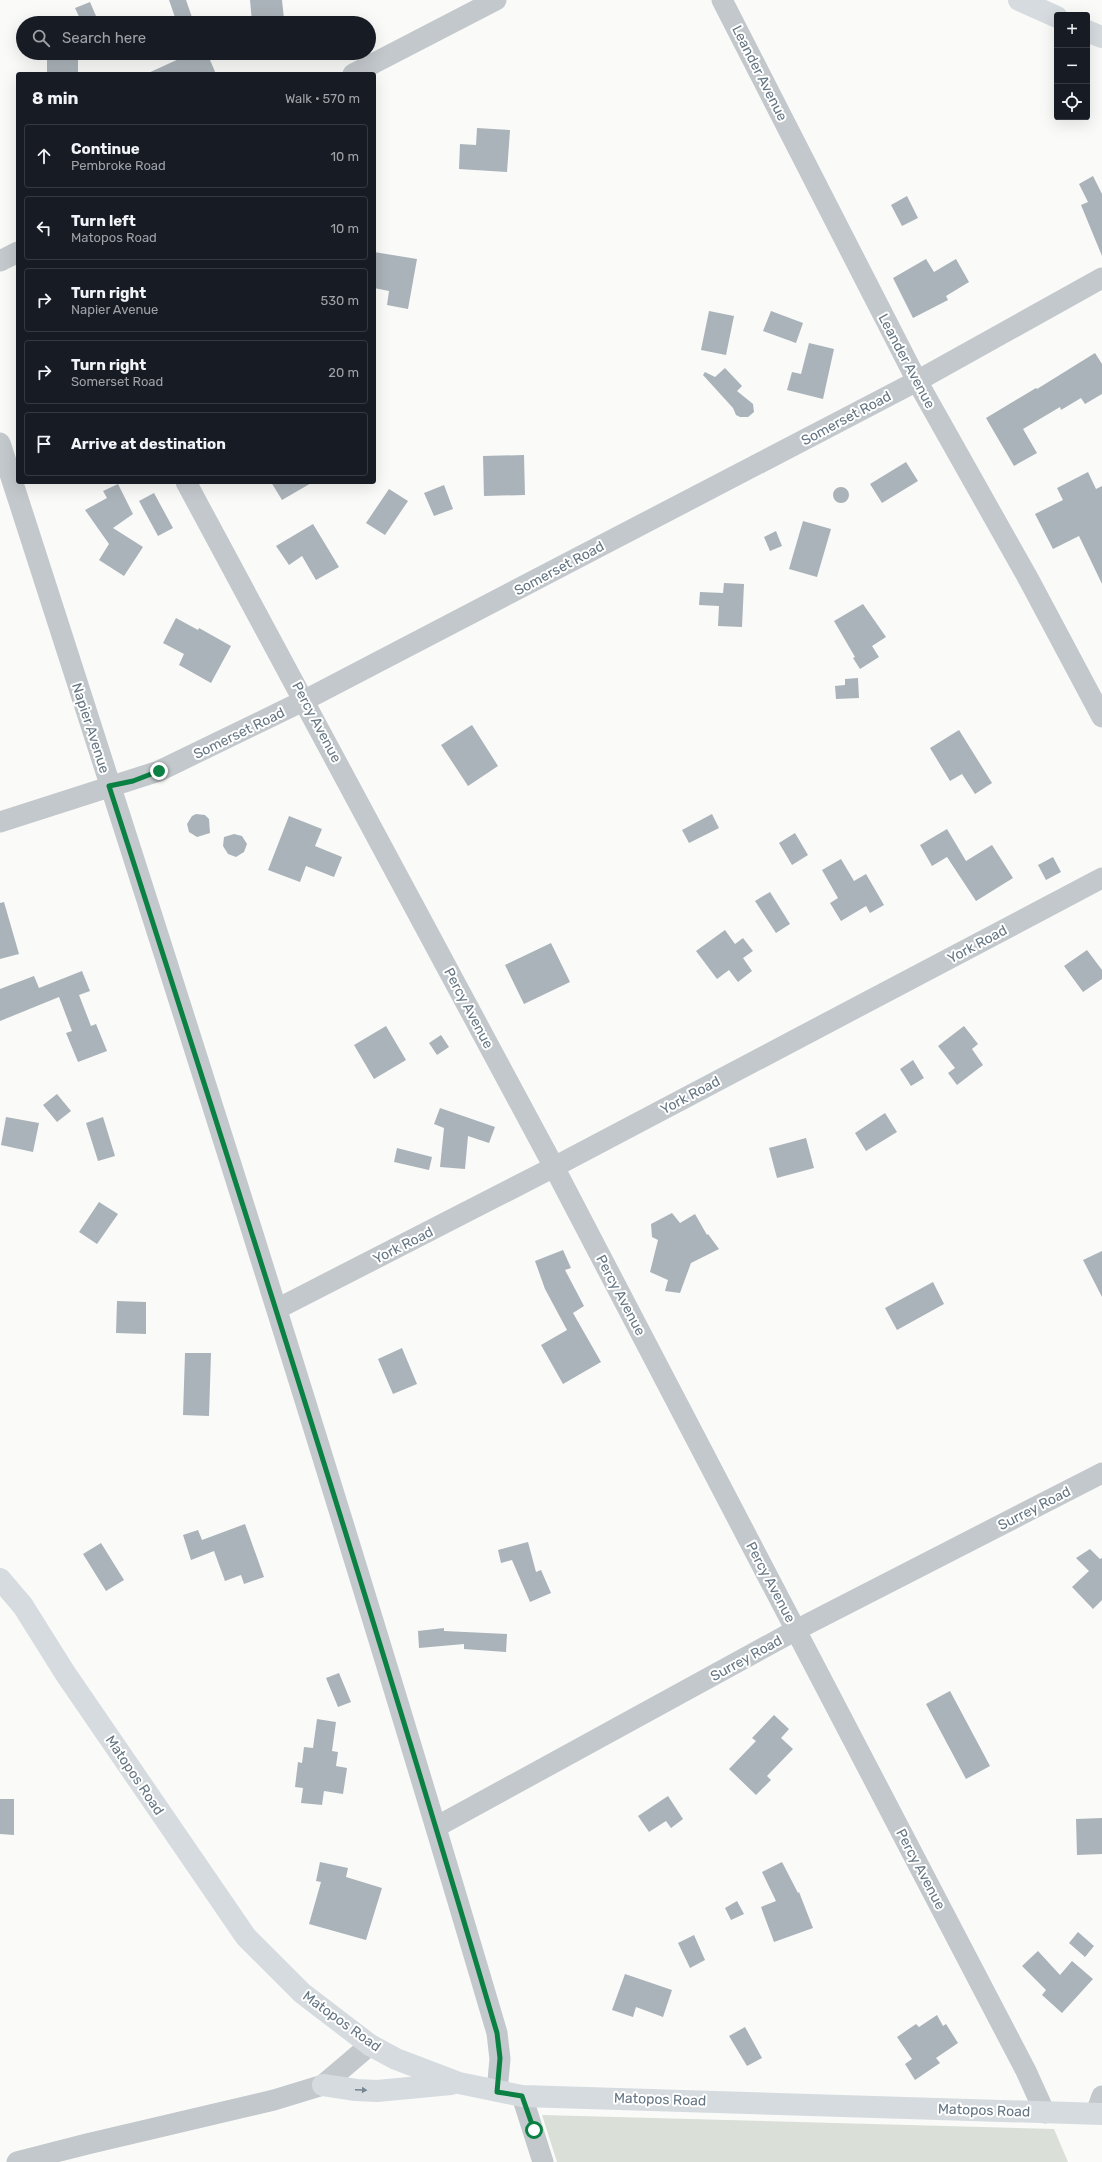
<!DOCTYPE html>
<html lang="en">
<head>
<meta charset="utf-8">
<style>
  body { margin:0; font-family:Rubik,sans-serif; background:#242831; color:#f1f3f6 }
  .controls { position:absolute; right:12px; top:12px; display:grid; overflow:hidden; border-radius:4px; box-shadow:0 4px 16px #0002 }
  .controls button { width:36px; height:36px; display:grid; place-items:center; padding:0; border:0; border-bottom:1px solid #363941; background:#171b24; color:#f1f3f6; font:20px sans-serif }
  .stop { position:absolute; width:12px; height:12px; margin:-9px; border:3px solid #0b8043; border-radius:50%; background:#fff }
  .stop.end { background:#0b8043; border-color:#fff; box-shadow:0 1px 4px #0008 }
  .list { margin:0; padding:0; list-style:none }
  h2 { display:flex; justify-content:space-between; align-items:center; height:52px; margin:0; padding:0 16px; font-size:17px }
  h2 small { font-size:13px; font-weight:400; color:#9ea1a6 }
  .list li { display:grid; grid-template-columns:26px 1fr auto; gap:12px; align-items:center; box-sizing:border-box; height:64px; margin:0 8px 8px; padding:0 8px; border:1px solid #363941; border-radius:4px }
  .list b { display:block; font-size:15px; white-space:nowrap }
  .list p { margin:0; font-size:13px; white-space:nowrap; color:#9ea1a6 }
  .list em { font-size:13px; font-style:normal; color:#9ea1a6 }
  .icon { flex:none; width:22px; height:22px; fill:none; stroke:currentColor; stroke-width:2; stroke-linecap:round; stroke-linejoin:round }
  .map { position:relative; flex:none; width:1102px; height:2162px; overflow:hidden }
  .search { position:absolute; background:#171b24; box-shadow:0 4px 16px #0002; left:16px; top:16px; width:360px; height:44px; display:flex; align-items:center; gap:10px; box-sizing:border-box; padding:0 14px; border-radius:22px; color:#9ea1a6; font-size:15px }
  .panel { position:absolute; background:#171b24; box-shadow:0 4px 16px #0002; left:16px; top:72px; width:360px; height:412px; border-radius:4px }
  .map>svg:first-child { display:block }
  .green { fill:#dadfd7 }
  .building { fill:#aab3b9 }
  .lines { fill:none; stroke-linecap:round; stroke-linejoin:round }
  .minor { stroke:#c3c8cc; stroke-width:21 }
  .major { stroke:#d6dbdf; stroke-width:22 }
  .oneway { fill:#768591 }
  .route { stroke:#0b8043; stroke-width:5 }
  .labels { text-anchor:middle; stroke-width:4; stroke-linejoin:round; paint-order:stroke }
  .street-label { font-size:14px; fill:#657683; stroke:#fff }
</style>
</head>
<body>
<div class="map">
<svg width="1102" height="2162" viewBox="0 0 1102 2162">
  <rect width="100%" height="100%" fill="#fafaf8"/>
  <path class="green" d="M542 2115 1054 2129 1068 2162H557Z"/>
  <path class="building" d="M169 0H186L194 23H177Z
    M250 0H282L284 19 252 22Z
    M90 2 99 23H82L75 8Z
    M47 53H78V74H47Z
    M192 53H207L216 74H146Z
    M477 128 510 130 507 172 459 169 460 144 476 145Z
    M1093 176 1102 194V256L1081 205 1088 202 1079 184Z
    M907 196 918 218 902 226 891 205Z
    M374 252 417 259 408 309 387 305 389 291 374 288Z
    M926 259 934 272 956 259 969 282 946 296 948 300 913 318 893 278Z
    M709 311 734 316 726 355 701 350Z
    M771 311 803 323 796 343 763 331Z
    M809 343 834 349 823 399 787 390 792 372 801 374Z
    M1095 353 1102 364V394L1085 404 1081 398 1061 410 1060 407 1023 429 1037 453 1014 466 986 418 1036 388 1037 389Z
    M725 368 742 386 737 391 753 404 754 412 748 417H740L736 415 733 408 703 375 705 372 715 377Z
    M524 455 525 495 484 496 483 456Z
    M906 462 918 481 882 503 870 484Z
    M1088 472 1096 489 1102 486V584L1079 536 1053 549 1035 514 1063 500 1057 488Z
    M271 482H313L282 500Z
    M118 484 133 514 113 528 143 547 124 576 99 560 109 544 85 510 107 498 103 491Z
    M444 485 453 509 434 516 424 493Z
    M833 495a8 8 0 1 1 16 0a8 8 0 1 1-16 0Z
    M389 489 408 501 385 535 366 523Z
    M154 493 173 528 158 536 139 501Z
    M803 521 831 529 817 577 789 569Z
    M313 524 339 567 316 580 302 556 289 565 276 546Z
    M776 531 782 546 770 551 764 537Z
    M724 583 744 584 742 627 718 626 719 606 699 605 700 592 723 593Z
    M863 604 886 637 872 646 879 657 860 669 853 658 855 657 834 621Z
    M176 618 198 630 199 628 231 646 211 683 179 665 184 654 163 643Z
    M858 678 859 698 836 699 835 686 845 685V679Z
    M472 725 498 766 468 786 441 745Z
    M959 730 992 783 975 794 962 774 950 781 930 748Z
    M196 814 205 815 209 819 210 833 197 837 189 832 187 824 192 816Z
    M712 814 719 828 689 843 682 830Z
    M289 816 322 829 315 846 342 857 334 877 306 866 300 882 268 870Z
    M947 829 966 861 992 845 1013 878 976 901 947 857 932 866 920 845Z
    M795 833 808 855 792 865 779 843Z
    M234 834 242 836 247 844 244 852 236 857 228 854 223 846 224 837Z
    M1053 857 1061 872 1046 880 1038 865Z
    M841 859 854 881 866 874 884 905 870 913 866 906 841 921 830 903 838 898 822 870Z
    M770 892 790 924 776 933 755 901Z
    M4 902 19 954 0 959V903Z
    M725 930 735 944 743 938 753 951 743 958 752 971 738 982 729 970 717 979 696 951Z
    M551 943 570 982 524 1004 505 965Z
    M1087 950 1102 970V979L1083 992 1064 966Z
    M82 971 90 991 79 995 91 1026 96 1024 107 1051 78 1062 66 1033 72 1031 59 997 0 1021V989L34 976 39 988Z
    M386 1026 406 1060 374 1079 354 1045Z
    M964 1026 978 1044 972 1049 983 1065 957 1085 948 1073 955 1068 938 1046Z
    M441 1035 449 1047 437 1055 429 1043Z
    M913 1060 924 1078 911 1086 900 1069Z
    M57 1094 71 1111 57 1122 43 1105Z
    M440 1108 495 1127 489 1143 468 1136 465 1169 440 1167 444 1128 434 1124Z
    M885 1113 897 1132 866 1151 855 1133Z
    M6 1117 39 1123 33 1152 1 1145Z
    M103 1117 115 1156 98 1161 86 1123Z
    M806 1138 814 1168 777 1178 769 1148Z
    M397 1148 432 1157 429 1170 394 1162Z
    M99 1202 118 1214 97 1244 79 1232Z
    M672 1213 680 1223 695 1214 707 1235 708 1234 719 1249 691 1263 680 1293 665 1291 668 1280 650 1272 658 1240 652 1237 651 1224Z
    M563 1250 571 1268 565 1270 584 1306 573 1313 601 1362 563 1384 541 1345 567 1330 545 1289 535 1261Z
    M1102 1251V1297L1083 1260Z
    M933 1282 944 1304 897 1330 885 1308Z
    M117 1301 146 1302V1334L116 1333Z
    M402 1348 417 1384 393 1394 378 1359Z
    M185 1353H211L209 1416 183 1415Z
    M245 1524 264 1577 244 1584 241 1575 225 1581 214 1551 191 1560 183 1535 198 1530 202 1540Z
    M528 1542 536 1572 541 1570 551 1593 530 1602 512 1560 501 1563 498 1550Z
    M101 1543 124 1580 106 1591 83 1554Z
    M1090 1549 1100 1559 1102 1558V1600L1093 1609 1072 1587 1089 1571 1076 1558Z
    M444 1628V1631L507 1634 506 1652 464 1649V1644L419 1648 418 1631Z
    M339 1673 351 1702 338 1707 326 1678Z
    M950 1691 990 1766 966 1779 926 1704Z
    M774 1715 789 1729 781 1738 793 1749 767 1776 771 1780 756 1795 729 1769 756 1741 752 1738Z
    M317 1719 336 1722 332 1751 338 1752 336 1766 347 1768 343 1794 324 1791 322 1805 301 1803 303 1788 295 1787 298 1762 302 1763 304 1747 313 1748Z
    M668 1796 683 1819 671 1828 666 1821 649 1832 638 1816Z
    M0 1799H14V1835L0 1834Z
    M1102 1818V1854L1077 1855 1076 1819Z
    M320 1862 348 1868 346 1877 382 1888 366 1940 309 1924 321 1882 316 1881Z
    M782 1862 798 1893 799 1892 813 1928 774 1942 761 1907 776 1901 762 1872Z
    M737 1901 744 1914 731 1920 725 1908Z
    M1078 1932 1094 1946 1085 1957 1069 1943Z
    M694 1935 705 1960 690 1968 678 1943Z
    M1038 1951 1060 1975 1072 1961 1093 1979 1062 2013 1042 1995 1046 1990 1022 1966Z
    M625 1974 672 1990 663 2017 636 2007 633 2017 612 2010Z
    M937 2015 943 2026 946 2024 958 2043 936 2058 940 2063 915 2080 905 2064 912 2059 897 2037 916 2024 919 2027Z
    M745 2027 762 2058 747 2066 729 2036Z"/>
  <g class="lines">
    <path class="minor" d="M722 0 917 381 1029 580 1102 717
      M353 74 496 0
      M0 261 18 252
      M0 443C171 972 340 1500 497 2033L500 2059 497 2091
      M186 482 554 1167 1026 2071 1045 2113
      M0 822 159 771 305 700 917 381 1102 278
      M277 1309 554 1167 1102 878
      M436 1827 796 1630 1102 1473
      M522 2096 543 2162
      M1096 2113 1102 2096
      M17 2162 87 2144 274 2100 323 2085 370 2045"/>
    <path class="major" d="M1019 0 1057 17
      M1087 31 1102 37
      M0 1579 23 1606 65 1673 246 1937 302 1993 370 2045 396 2059 459 2083 522 2096 1102 2114
      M323 2085 356 2090 377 2091 451 2084"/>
  </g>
  <defs><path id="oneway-solid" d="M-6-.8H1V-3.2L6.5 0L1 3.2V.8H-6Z"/></defs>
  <use class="oneway" href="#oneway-solid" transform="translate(361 2090) rotate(3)"/>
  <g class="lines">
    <path class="route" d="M159 771 133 781 109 786C242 1200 374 1615 497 2033L500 2058 497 2092 522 2096 534 2130"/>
  </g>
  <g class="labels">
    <g class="street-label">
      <text transform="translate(760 73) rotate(63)" y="5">Leander Avenue</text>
      <text transform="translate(907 361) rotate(62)" y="5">Leander Avenue</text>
      <text transform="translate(846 418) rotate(-28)" y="5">Somerset Road</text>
      <text transform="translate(559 568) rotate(-28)" y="5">Somerset Road</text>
      <text transform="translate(317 722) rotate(62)" y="5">Percy Avenue</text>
      <text transform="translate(91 728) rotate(72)" y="5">Napier Avenue</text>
      <text transform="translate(239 733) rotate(-26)" y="5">Somerset Road</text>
      <text transform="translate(977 944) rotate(-28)" y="5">York Road</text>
      <text transform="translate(469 1008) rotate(62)" y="5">Percy Avenue</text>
      <text transform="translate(690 1095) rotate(-28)" y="5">York Road</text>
      <text transform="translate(403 1245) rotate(-27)" y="5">York Road</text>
      <text transform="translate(621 1295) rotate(62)" y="5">Percy Avenue</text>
      <text transform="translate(1034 1508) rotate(-27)" y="5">Surrey Road</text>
      <text transform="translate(771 1582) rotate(62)" y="5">Percy Avenue</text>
      <text transform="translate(746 1658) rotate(-29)" y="5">Surrey Road</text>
      <text transform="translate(135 1775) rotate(56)" y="5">Matopos Road</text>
      <text transform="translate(921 1869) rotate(62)" y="5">Percy Avenue</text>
      <text transform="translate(342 2021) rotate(36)" y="5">Matopos Road</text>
      <text transform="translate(660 2099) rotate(2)" y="5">Matopos Road</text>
      <text transform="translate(984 2110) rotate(2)" y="5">Matopos Road</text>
    </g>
  </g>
</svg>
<div class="controls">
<button>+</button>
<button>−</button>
<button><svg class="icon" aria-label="locate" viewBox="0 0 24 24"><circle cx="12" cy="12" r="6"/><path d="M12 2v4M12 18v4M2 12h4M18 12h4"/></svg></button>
</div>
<div class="stop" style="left:534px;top:2130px"></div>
<div class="stop end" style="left:159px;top:771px"></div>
<div class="search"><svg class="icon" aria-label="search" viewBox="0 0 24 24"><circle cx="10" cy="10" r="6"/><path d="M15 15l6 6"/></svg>Search here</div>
<section class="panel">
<h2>8 min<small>Walk · 570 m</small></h2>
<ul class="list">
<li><svg class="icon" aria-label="ahead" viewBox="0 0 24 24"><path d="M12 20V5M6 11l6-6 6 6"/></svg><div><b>Continue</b><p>Pembroke Road</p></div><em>10 m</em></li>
<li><svg class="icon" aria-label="left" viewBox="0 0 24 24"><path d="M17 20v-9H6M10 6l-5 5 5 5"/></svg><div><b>Turn left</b><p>Matopos Road</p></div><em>10 m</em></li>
<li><svg class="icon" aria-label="right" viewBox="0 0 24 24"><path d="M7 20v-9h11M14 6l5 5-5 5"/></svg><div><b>Turn right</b><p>Napier Avenue</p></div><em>530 m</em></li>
<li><svg class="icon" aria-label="right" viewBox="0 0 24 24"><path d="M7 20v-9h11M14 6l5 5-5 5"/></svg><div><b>Turn right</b><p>Somerset Road</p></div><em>20 m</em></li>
<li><svg class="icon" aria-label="arrive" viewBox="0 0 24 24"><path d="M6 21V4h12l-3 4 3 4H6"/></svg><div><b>Arrive at destination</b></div></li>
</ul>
</section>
</div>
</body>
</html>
